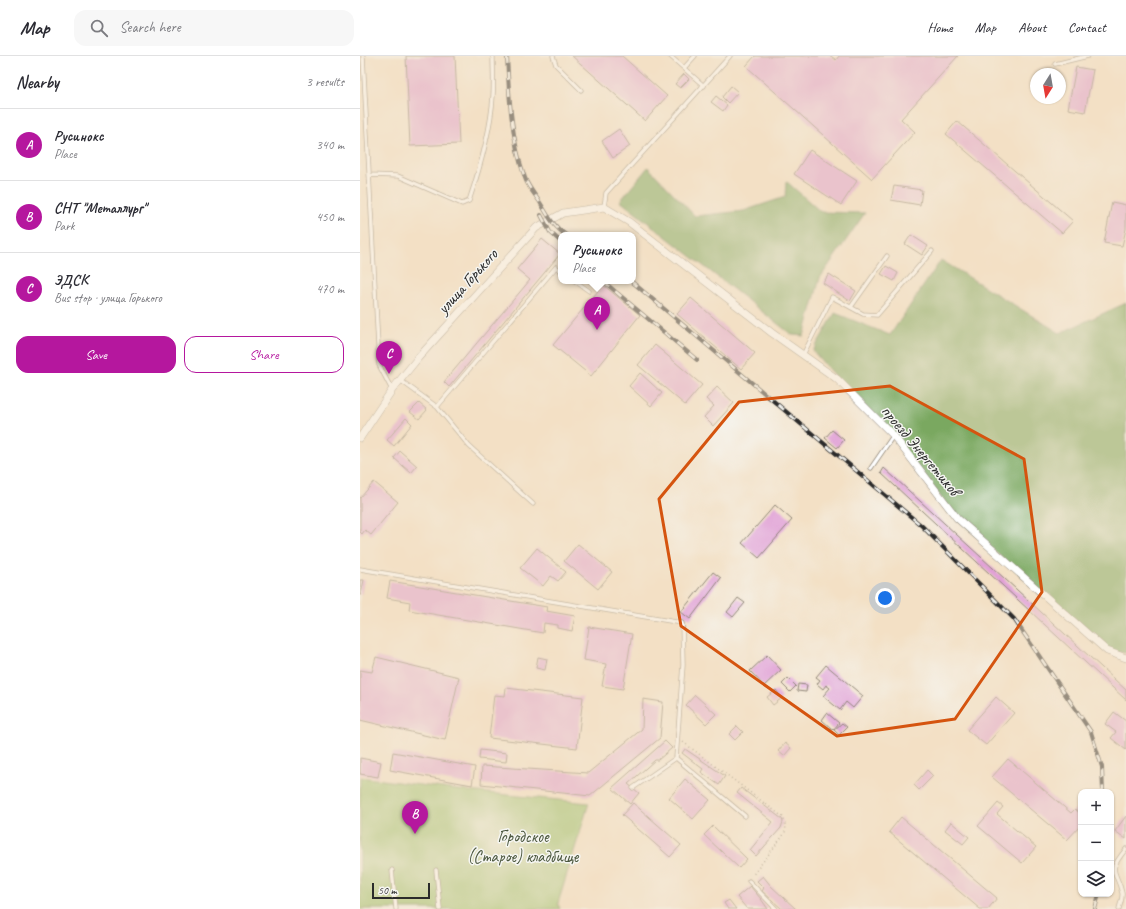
<!DOCTYPE html>
<html lang="en">
<head>
<meta charset="utf-8">
<style>
  body { margin:0; font-family:Caveat,sans-serif; background:#f7f7f7; color:#2b2b33 }
  .controls { position:absolute; right:12px; bottom:12px; display:grid; overflow:hidden; border-radius:8px; box-shadow:0 1px 3px #0004 }
  .controls button { width:36px; height:36px; display:grid; place-items:center; padding:0; border:0; border-bottom:1px solid #e1e1e2; background:#fff; color:#2b2b33; font:20px sans-serif }
  .compass { position:absolute; left:670px; top:12px; width:36px; height:36px; border-radius:50%; background:#fff; box-shadow:0 1px 3px #0004; rotate:191deg }
  .scale { position:absolute; left:12px; bottom:10px; width:58px; box-sizing:border-box; padding-left:4px; border:2px solid #2b2b2b; border-top:0; font-size:11px; line-height:14px; white-space:nowrap; color:#2b2b2b; -webkit-text-stroke:3px #f6f6f2; paint-order:stroke }
  .you { position:absolute; left:525px; top:542px; width:14px; height:14px; margin:-10px; border:3px solid #fff; border-radius:50%; background:#1a73e8; box-shadow:0 0 0 6px #1a73e833 }
  .badge { display:grid; place-items:center; width:26px; height:26px; border-radius:50%; background:#b5179e; color:#fff; font-size:13px; font-weight:700 }
  .pin { position:absolute; translate:-50% -33px; filter:drop-shadow(0 1px 2px #0008) }
  .pin::after { content:''; position:absolute; top:21px; width:14px; height:12px; background:inherit; clip-path:polygon(0 0,100% 0,50% 100%) }
  .popup { position:absolute; left:198px; top:176px; width:78px; height:52px; box-sizing:border-box; display:grid; place-content:center; border-radius:8px; background:#fff; filter:drop-shadow(0 1px 3px #0005); font-size:13px; white-space:nowrap; color:#7c7c81 }
  .popup b { font-size:15px; color:#2b2b33 }
  .popup::after { content:''; position:absolute; left:50%; top:100%; margin-left:-8px; border:8px solid transparent; border-top-color:#fff }
  .list { margin:0; padding:0; list-style:none }
  h2 { display:flex; justify-content:space-between; align-items:center; height:52px; margin:0; padding:0 16px; font-size:17px }
  h2 small { font-size:13px; font-weight:400; color:#7c7c81 }
  .list li { display:grid; grid-template-columns:26px 1fr auto; gap:12px; align-items:center; box-sizing:border-box; height:72px; padding:0 16px; border-top:1px solid #e1e1e2 }
  .list b { display:block; font-size:15px; white-space:nowrap }
  .list p { margin:0; font-size:13px; white-space:nowrap; color:#7c7c81 }
  .list em { font-size:13px; font-style:normal; color:#7c7c81 }
  .actions { display:flex; gap:8px; padding:12px 16px }
  .actions a { flex:1; padding:9px 0; border:1px solid #b5179e; border-radius:12px; text-align:center; font-size:14px; color:#b5179e }
  .actions .main { background:#b5179e; color:#fff }
  .icon { flex:none; width:22px; height:22px; fill:none; stroke:currentColor; stroke-width:2; stroke-linecap:round; stroke-linejoin:round }
  .map { position:relative; flex:none; width:766px; height:853px; overflow:hidden }
  header { display:flex; align-items:center; gap:24px; box-sizing:border-box; height:56px; padding:0 20px; background:#fff; border-bottom:1px solid #e1e1e2 }
  header strong { font-size:19px }
  nav { display:flex; gap:22px; margin-inline-start:auto; font-size:14px }
  .search { width:280px; height:36px; background:#f7f7f7; display:flex; align-items:center; gap:10px; box-sizing:border-box; padding:0 14px; border-radius:12px; color:#7c7c81; font-size:15px }
  main { display:flex }
  aside { flex:1; background:#fff }
  .map>svg:first-child { display:block }
  .green { fill:#99c26e; stroke:#62764c }
  .forest { fill:#7aa861; stroke:#526a46 }
  .building { fill:#e1a0d6 }
  .lines { fill:none; stroke-linecap:round; stroke-linejoin:round }
  .lane-casing { stroke:#8f8678; stroke-width:5 }
  .street-casing { stroke:#8f8678; stroke-width:8 }
  .path { stroke:#8f8678; stroke-width:1.5; stroke-dasharray:1 3; stroke-linecap:butt }
  .lane { stroke:#fff; stroke-width:3.5 }
  .street { stroke:#fff; stroke-width:7 }
  .rail-casing { stroke:#2b2b2b; stroke-width:4 }
  .rail { stroke:#f6f6f2; stroke-width:2.5; stroke-dasharray:8; stroke-linecap:butt }
  .marked { fill:none; stroke:#d5540f; stroke-width:3; stroke-linejoin:round }
  .labels { text-anchor:middle; stroke-width:3; stroke-linejoin:round; paint-order:stroke }
  .street-label { font-size:17px; fill:#2b2b2b; stroke:#f6f6f2 }
  .park-label { font-size:17px; fill:#4c583f; stroke:#f6f6f2 }
</style>
</head>
<body>
<header>
<strong>Map</strong>
<div class="search"><svg class="icon" aria-label="search" viewBox="0 0 24 24"><circle cx="10" cy="10" r="6"/><path d="M15 15l6 6"/></svg>Search here</div>
<nav><a>Home</a><a>Map</a><a>About</a><a>Contact</a></nav>
</header>
<main>
<aside>
<h2>Nearby<small>3 results</small></h2>
<ul class="list">
<li><span class="badge">A</span><div><b>Русинокс</b><p>Place</p></div><em>340 m</em></li>
<li><span class="badge">B</span><div><b>СНТ &quot;Металлург&quot;</b><p>Park</p></div><em>450 m</em></li>
<li><span class="badge">C</span><div><b>ЭДСК</b><p>Bus stop · улица Горького</p></div><em>470 m</em></li>
</ul>
<div class="actions"><a class="main">Save</a><a>Share</a></div>
</aside>
<div class="map">
<svg width="766" height="853" viewBox="0 0 766 853">
  <rect width="100%" height="100%" fill="#f6f6f2"/>
  <filter id="ink" filterUnits="userSpaceOnUse"><feTurbulence type="fractalNoise" baseFrequency=".025" numOctaves="2"/><feDisplacementMap in="SourceGraphic" scale="8" xChannelSelector="R" yChannelSelector="G"/><feConvolveMatrix kernelMatrix="1 2 1 2 8 2 1 2 1" color-interpolation-filters="sRGB"/></filter>
  <filter id="wash" filterUnits="userSpaceOnUse"><feTurbulence type="fractalNoise" baseFrequency=".012" numOctaves="4" result="noise"/><feDisplacementMap in="SourceGraphic" scale="16" xChannelSelector="R" yChannelSelector="G"/><feGaussianBlur stdDeviation="0.9" result="paint"/><feColorMatrix in="noise" values="0 0 0 0 0 0 0 0 0 0 0 0 0 0 0 0 0 1.4 0 .05"/><feComposite in="paint" operator="in"/></filter>
  <g filter="url(#wash)">
    <rect width="100%" height="100%" fill="#f3e0c5"/>
    <path class="green" d="M0 721 98 734 229 747 198 847 200 853H0Z"/>
    <path class="forest" d="M288 111 335 160 383 155 425 141 426 125 461 156 505 157 460 222 444 280 432 279 260 145Z
      M581 204 700 277 766 247V597L747 595 597 462 533 379 477 323 453 295 475 257 530 279Z"/>
    <g id="blocks">
      <path class="building" d="M46 0H95L99 88 50 90Z
        M212 0H262L307 40 285 65Z
        M395 0H471L476 4 479 0H598L541 63 555 76 512 123 386 10Z
        M716 11 733 14 725 56 708 53Z
        M324 18 329 23 320 32 315 28Z
        M371 30 378 36 368 47 362 41Z
        M356 40 367 49 363 55 351 46Z
        M597 65 713 165 702 177 586 78Z
        M259 73 270 90 253 102 242 85Z
        M450 94 497 125 481 149 434 118Z
        M534 130 562 134 560 149 531 144Z
        M752 146 766 149V173L762 190 744 187Z
        M551 179 568 190 562 199 545 188Z
        M182 183 200 198 89 331 84 326 170 224 157 213Z
        M526 210 538 217 534 225 521 218Z
        M469 218 496 235 490 245 463 227Z
        M243 229 280 259 231 320 193 289Z
        M331 242 395 297 381 313 317 258Z
        M295 289 342 329 325 349 278 309Z
        M280 317 302 337 291 350 269 330Z
        M357 331 374 347 353 370 344 361 354 350 346 343Z
        M59 347 67 354 59 363 50 356Z
        M46 362 52 368 34 390 27 384Z
        M472 374 484 384 477 392 465 382Z
        M40 395 57 410 51 417 34 402Z
        M524 412 766 634V644L521 417Z
        M14 426 38 446 11 479 5 474 2 478 0 476V442Z
        M415 449 432 464 399 502 382 487Z
        M218 488 252 516 238 533 204 505Z
        M177 492 206 516 198 525 191 520 183 530 160 512Z
        M353 516 361 522 330 563 321 556Z
        M0 524H4L1 539H0Z
        M30 525 187 551 186 555 215 560 212 575 198 572V569L184 567 183 577 49 554 50 546 27 542Z
        M378 542 385 547 373 561 367 556Z
        M229 571 272 578 263 633 242 630 246 608 224 604Z
        M407 599 421 614 404 630 390 615Z
        M16 601 99 621 85 684 0 664V614L12 616Z
        M178 601 187 603 185 614 176 612Z
        M466 609 503 640 493 652 486 646 480 654 463 640 470 632 466 629 463 633 457 628 460 624 456 621Z
        M428 622 436 630 430 636 422 628Z
        M438 628 447 629 446 636 437 635Z
        M146 632 223 641 217 692 129 682 134 639 145 640Z
        M416 634 422 642 413 649 407 641Z
        M335 639 356 658 346 668 326 649Z
        M636 641 654 657 626 689 607 674Z
        M283 643 303 646 300 682 230 740 121 728 122 710 228 717 282 673Z
        M754 656 766 665V694L751 682 756 676 745 668Z
        M467 657 479 667 473 674 462 664Z
        M482 667 487 671 479 679 474 674Z
        M377 670 383 676 375 684 369 678Z
        M305 685 312 692 298 704H295L268 728 279 737 270 748 252 732Z
        M425 687 431 692 424 700 418 695Z
        M325 693 365 720 359 729 341 716 343 713 322 697Z
        M120 694 147 697 146 706 119 703Z
        M33 696 115 711 112 729 30 714Z
        M0 702 21 706 18 721 0 718Z
        M648 703 711 757 715 753 721 758V769L707 784 632 721Z
        M567 714 573 720 559 734 554 729Z
        M325 723 350 744 333 763 309 742Z
        M381 732 422 763 423 766 421 772 396 800 390 794 413 766 377 737Z
        M273 747 321 789 310 801 262 759Z
        M638 747 643 751 637 758 676 791 662 807 618 770Z
        M766 760V783L755 775Z
        M541 761 637 842 628 853H620L529 776Z
        M591 766 609 781 603 788 585 774Z
        M353 770 387 803 379 812 344 779Z
        M403 820 411 830 436 853H422L402 835 404 832 397 825Z
        M390 830 401 843 408 853H387L377 841Z
        M369 844 376 853H368L364 847Z"/>
    </g>
  </g>
  <g filter="url(#ink)">
    <use href="#blocks" fill-opacity="0" stroke="#8f8678" stroke-width="1"/>
    <g class="lines">
      <defs>
        <path id="lane" d="M3 0 19 309 32 334
          M193 0 196 9 221 34
          M310 0 344 30
          M695 8 728 0
          M324 12 335 0
          M9 119 38 120 102 148 109 145C120 112 131 75 133 40 134 27 133 13 133 0
          M244 151 246 137 370 0
          M215 225 229 235
          M491 251 527 200
          M443 299 472 241 503 258 517 259 572 195
          M40 324 77 351 196 211 201 215
          M77 351 109 390 173 448
          M511 412 533 380
          M0 513 322 567 323 609 316 702 273 732
          M316 702 385 760
          M32 814 36 853
          M76 814 80 853
          M389 825 416 853
          M759 853C760 848 763 842 762 837 756 812 746 818 766 793"/>
        <path id="street" d="M0 382 32 334 58 302 176 172 203 157 244 151 269 166 412 277 477 323 533 379 597 462 747 595 766 602"/>
      </defs>
      <use href="#lane" class="lane-casing"/>
      <use href="#street" class="street-casing"/>
      <path class="path" d="M323 686 423 761 426 770 425 777 392 820"/>
      <use href="#lane" class="lane"/>
      <use href="#street" class="street"/>
      <defs>
        <path id="rail" d="M147 0C149 40 151 83 165 122 168 131 176 140 181 148 188 160 194 171 206 179
          M181 159 190 176 201 186
          M243 225 337 304
          M271 225 562 470 654 563 731 676 742 711 743 736
          M735 853 739 838"/>
      </defs>
      <use href="#rail" class="rail-casing"/>
      <use href="#rail" class="rail"/>
    </g>
  </g>
  <path d="M0 0H766V853H0ZM530 330 664 403 682 536 595 663 477 680 321 570 299 443 379 346Z" fill="#f3e0c5" fill-opacity=".55" fill-rule="evenodd"/>
  <path class="marked" d="M530 330 664 403 682 536 595 663 477 680 321 570 299 443 379 346Z"/>
  <g class="labels">
    <g class="street-label">
      <text transform="translate(107 225) rotate(-48)" y="6">улица Горького</text>
      <text transform="translate(561 394) rotate(50)" y="6">проезд Энергетиков</text>
    </g>
    <g class="park-label">
      <text x="163" y="786">Городское<tspan x="163" dy="20">(Старое) кладбище</tspan></text>
    </g>
  </g>
</svg>
<div class="controls">
<button>+</button>
<button>−</button>
<button><svg class="icon" aria-label="layers" viewBox="0 0 24 24"><path d="M12 4l9 5-9 5-9-5zM3 14l9 5 9-5"/></svg></button>
</div>
<svg class="compass" viewBox="-18 -18 36 36"><path d="M0-13l5 13h-10z" fill="#e53935"/><path d="M0 13l5-13h-10z" fill="#7c7c81"/></svg>
<div class="scale">50 m</div>
<div class="you"></div>
<div class="pin badge" style="left:237px;top:274px">A</div>
<div class="popup"><b>Русинокс</b>Place</div>
<div class="pin badge" style="left:55px;top:778px">B</div>
<div class="pin badge" style="left:29px;top:318px">C</div>
</div>
</main>
</body>
</html>
